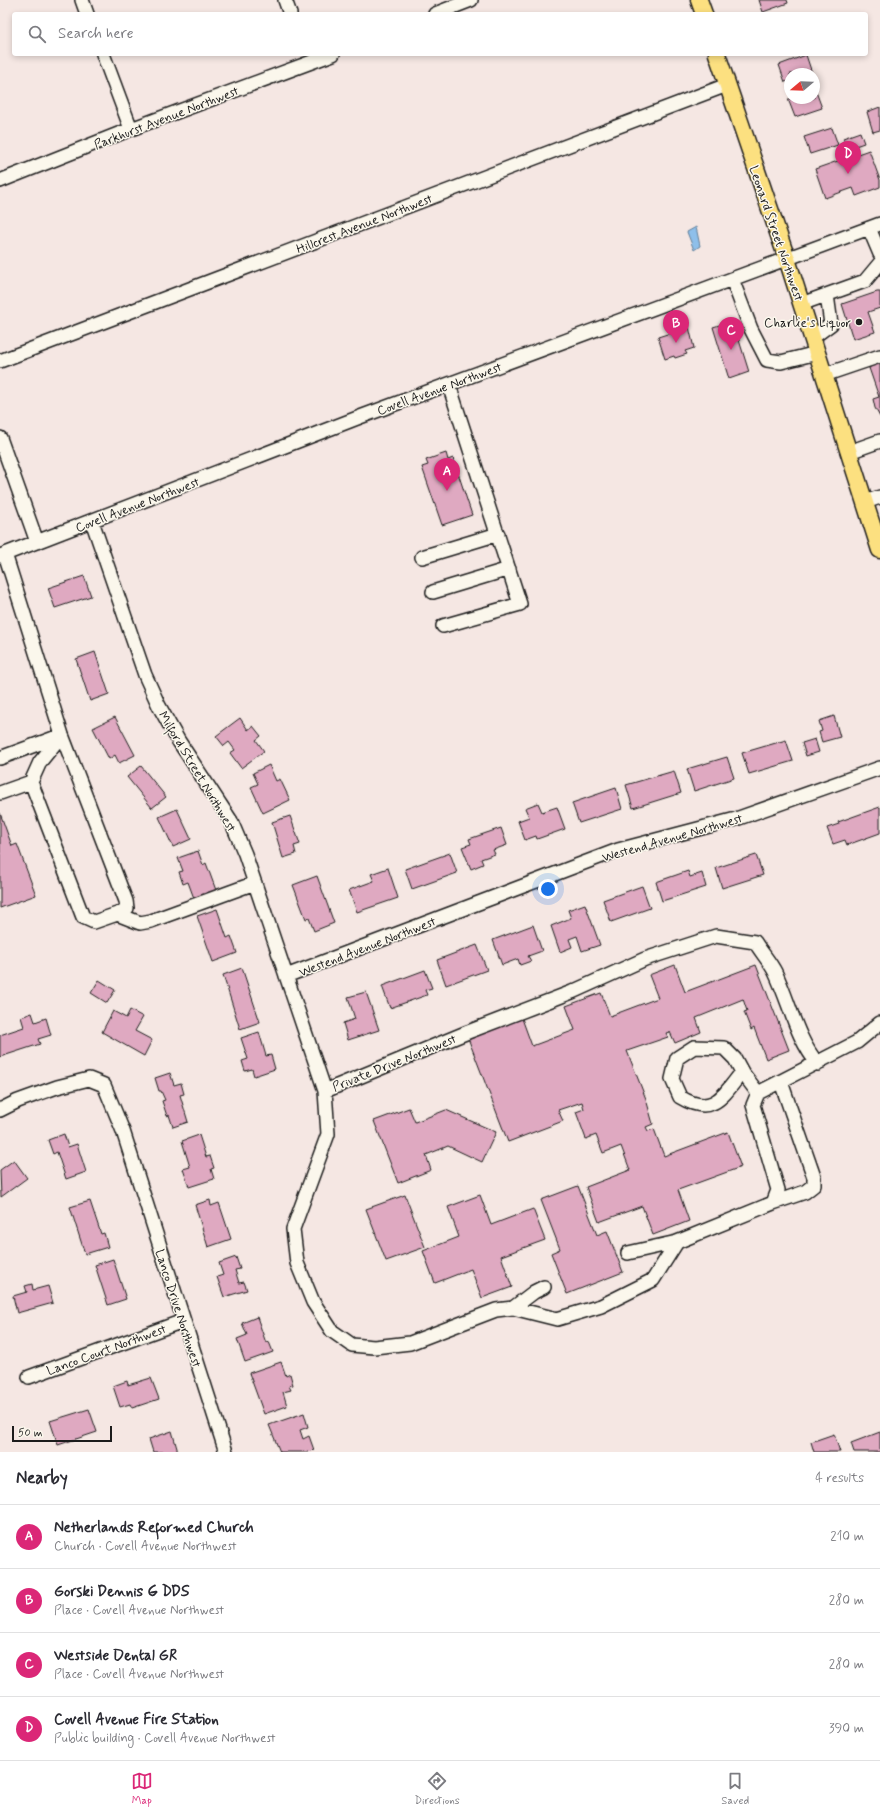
<!DOCTYPE html>
<html lang="en">
<head>
<meta charset="utf-8">
<style>
  body { margin:0; font-family:Mynerve,sans-serif; background:#f7f7f7; color:#2b2b33 }
  .compass { position:absolute; left:784px; top:68px; width:36px; height:36px; border-radius:50%; background:#fff; box-shadow:0 2px 6px #0003; rotate:251deg }
  .scale { position:absolute; left:12px; bottom:10px; width:100px; box-sizing:border-box; padding-left:4px; border:2px solid #1c1c1c; border-top:0; font-size:11px; line-height:14px; white-space:nowrap; color:#1c1c1c; -webkit-text-stroke:3px #fbf7ec; paint-order:stroke }
  .you { position:absolute; left:548px; top:889px; width:14px; height:14px; margin:-10px; border:3px solid #fff; border-radius:50%; background:#1a73e8; box-shadow:0 0 0 6px #1a73e833 }
  .badge { display:grid; place-items:center; width:26px; height:26px; border-radius:50%; background:#db2777; color:#fff; font-size:13px; font-weight:700 }
  .pin { position:absolute; translate:-50% -33px; filter:drop-shadow(0 1px 2px #0008) }
  .pin::after { content:''; position:absolute; top:21px; width:14px; height:12px; background:inherit; clip-path:polygon(0 0,100% 0,50% 100%) }
  .list { margin:0; padding:0; list-style:none }
  h2 { display:flex; justify-content:space-between; align-items:center; height:52px; margin:0; padding:0 16px; font-size:17px }
  h2 small { font-size:13px; font-weight:400; color:#7c7c81 }
  .list li { display:grid; grid-template-columns:26px 1fr auto; gap:12px; align-items:center; box-sizing:border-box; height:64px; padding:0 16px; border-top:1px solid #e1e1e2 }
  .list b { display:block; font-size:15px; white-space:nowrap }
  .list p { margin:0; font-size:13px; white-space:nowrap; color:#7c7c81 }
  .list em { font-size:13px; font-style:normal; color:#7c7c81 }
  .icon { flex:none; width:22px; height:22px; fill:none; stroke:currentColor; stroke-width:2; stroke-linecap:round; stroke-linejoin:round }
  .map { position:relative; flex:none; width:880px; height:1452px; overflow:hidden }
  .search { position:absolute; background:#fff; box-shadow:0 2px 6px #0003; left:12px; right:12px; top:12px; height:44px; display:flex; align-items:center; gap:10px; box-sizing:border-box; padding:0 14px; border-radius:4px; color:#7c7c81; font-size:15px }
  .sheet { height:308px; background:#fff }
  nav { display:flex; justify-content:space-around; align-items:center; box-sizing:border-box; height:56px; border-top:1px solid #e1e1e2; background:#fff; font-size:11px; color:#7c7c81 }
  nav a { display:grid; justify-items:center; gap:2px }
  nav .on { color:#db2777 }
  .map>svg:first-child { display:block }
  .water { fill:#8ebfea; stroke:#607e98 }
  .building { fill:#dfa9c1; stroke:#1c1c1c }
  .lines { fill:none; stroke-linecap:round; stroke-linejoin:round }
  .minor-casing { stroke:#1c1c1c; stroke-width:16 }
  .major-casing { stroke:#1c1c1c; stroke-width:19 }
  .minor { stroke:#fbf7ec; stroke-width:13 }
  .major { stroke:#fce080; stroke-width:16 }
  .poi-dot { fill:#1c1c1c; stroke:#fbf7ec; stroke-width:1.5 }
  .labels { text-anchor:middle; stroke-width:3; stroke-linejoin:round; paint-order:stroke }
  .street-label { font-size:13px; fill:#1c1c1c; stroke:#fbf7ec }
  .poi-label { font-size:13px; fill:#1c1c1c; stroke:#fbf7ec; text-anchor:end }
</style>
</head>
<body>
<div class="map">
<svg width="880" height="1452" viewBox="0 0 880 1452">
  <rect width="100%" height="100%" fill="#f5e7e3"/>
  <filter id="ink" filterUnits="userSpaceOnUse"><feTurbulence type="fractalNoise" baseFrequency=".025" numOctaves="2"/><feDisplacementMap in="SourceGraphic" scale="8" xChannelSelector="R" yChannelSelector="G"/><feConvolveMatrix kernelMatrix="1 2 1 2 8 2 1 2 1" color-interpolation-filters="sRGB"/></filter>
  <g filter="url(#ink)">
    <path class="water" d="M696 227 700 246 694 250 687 232Z"/>
    <path class="building" d="M759 0H787L788 3 763 12Z
      M806 55 812 73 790 74V81L785 82 779 65Z
      M815 89 822 108 795 117 788 99 814 98Z
      M880 107V130L873 132 867 112Z
      M832 128 838 145 810 154 804 137Z
      M860 132 864 143 847 149 843 138Z
      M869 150 880 180V187L856 196 853 188 825 198 815 169Z
      M877 292H880V308L868 312 875 332 853 339 842 304Z
      M733 321 749 372 729 379 713 327Z
      M689 327 694 348 685 351 687 354 675 358 674 356 665 359 658 337Z
      M876 363H880V417L875 408 873 399 879 397 869 368Z
      M446 453 448 460 453 458 472 515 442 525 422 467 428 465 426 460Z
      M84 576 91 596 55 608 48 588Z
      M95 652 109 694 90 701 76 659Z
      M834 716 840 737 822 742 819 732 822 731 819 721Z
      M115 717 135 755 119 763 115 755 109 759 93 728Z
      M240 718 248 730 253 726 261 736 256 740 264 751 241 768 230 753 235 750 229 742 224 746 216 736Z
      M815 739 819 752 806 756 802 743Z
      M786 740 793 761 749 774 742 753Z
      M727 757 734 778 694 791 687 769Z
      M269 765 276 781 280 779 290 800 263 813 251 787 258 784 253 773Z
      M141 766 166 797 152 808 127 777Z
      M674 771 681 793 633 808 626 785Z
      M616 788 622 809 579 823 572 803Z
      M538 803 542 812 557 807 565 829 537 839 536 836 525 840 518 821 529 817 525 808Z
      M880 807V833L847 845 845 840 833 844 827 828 839 824 838 822Z
      M177 809 191 839 173 847 159 817Z
      M0 813 12 846 17 844 36 895 0 908Z
      M290 816 300 844 294 846 296 854 283 858 272 822Z
      M501 828 507 845 493 850 495 854 481 859 483 864 471 869 462 847 471 844 469 839Z
      M198 851 203 865 206 863 217 893 195 901 188 882 183 884 179 872 183 871 178 858Z
      M450 853 457 873 412 889 405 869Z
      M756 855 763 875 722 888 716 868Z
      M388 868 398 898 357 912 349 890 374 881 371 874Z
      M688 871 690 877 702 873 706 887 662 901 656 882Z
      M317 876 334 923 314 931 309 918 306 919 293 885Z
      M642 886 650 908 611 922 603 900Z
      M585 904 600 945 582 951 577 936 569 939 572 947 560 952 551 926 571 918 568 910Z
      M217 909 227 938 231 936 237 953 213 962 197 916Z
      M533 925 542 951 528 956 531 961 520 965 518 959 502 965 493 940Z
      M477 945 487 970 446 985 437 960Z
      M675 965 685 992 756 965 789 1050 766 1059 754 1028 751 1030 744 1012 747 1011 743 999 696 1018 701 1032 675 1043 670 1032 666 1033 668 1037 627 1051 646 1099 653 1124 646 1127 648 1131 654 1129 664 1156 728 1132 741 1167 678 1190 689 1221 653 1235 642 1206 599 1222 586 1187 630 1170 621 1146 603 1153 596 1135 586 1139 576 1112 584 1109 582 1102 558 1110 563 1121 508 1142 466 1033 520 1013 532 1046 575 1030 566 1006 601 993 610 1016 658 998 649 975Z
      M242 968 260 1022 240 1029 223 975Z
      M425 970 432 988 425 990 427 995 390 1008 382 986Z
      M99 980 115 990 107 1003 91 993Z
      M366 992 379 1030 348 1040 343 1023 355 1019 348 997Z
      M130 1010 143 1017 135 1031 152 1040 144 1056 102 1032 113 1011 126 1018Z
      M32 1013 35 1022 46 1018 51 1035 38 1039 40 1044 0 1057V1035L24 1027 21 1017Z
      M259 1032 266 1056 271 1055 275 1069 254 1076 252 1069 245 1071 242 1061 248 1059 241 1038Z
      M170 1073 174 1085 181 1083 184 1094 180 1095 188 1122 173 1127 169 1115 167 1116 162 1101 165 1100 161 1091H159L155 1078Z
      M409 1108 415 1122 446 1110 496 1132 482 1162 448 1146 426 1155 431 1170 398 1183 374 1121Z
      M64 1134 68 1147 77 1144 86 1172 66 1179 57 1152 53 1154 48 1140Z
      M199 1135 206 1157 210 1156 214 1168 211 1169 214 1179 189 1187 183 1169 190 1167 182 1141Z
      M14 1160 27 1178 1 1197 0 1170Z
      M578 1186 597 1235 607 1231 623 1272 567 1294 551 1253 560 1249 541 1200Z
      M405 1195 425 1247 386 1261 366 1209Z
      M480 1195 491 1225 533 1209 545 1240 501 1256 512 1287 482 1298 471 1269 435 1283 423 1251 459 1237 448 1207Z
      M210 1200 211 1206 219 1203 231 1239 208 1247 195 1205Z
      M90 1201 101 1234 104 1233 108 1247 85 1254 70 1207Z
      M236 1257 240 1269 235 1270 239 1283 244 1282 247 1290 224 1297 217 1277 223 1275 219 1263Z
      M113 1259 126 1299 108 1305 95 1265Z
      M32 1284 33 1290 48 1286 53 1303 17 1313 13 1296 27 1292 25 1286Z
      M257 1317 266 1343 269 1342 273 1352 245 1362 237 1339 247 1335 242 1323Z
      M281 1362 286 1376 290 1374 293 1385 289 1386 291 1390 283 1392 287 1406 264 1414 249 1373Z
      M151 1378 159 1399 132 1408 130 1404 120 1407 113 1386 127 1381 128 1385Z
      M89 1409 97 1432 58 1445 50 1421Z
      M304 1413 308 1427 300 1430 303 1439 309 1436 314 1450 308 1452H280L269 1425Z
      M172 1431 178 1452H153L149 1439Z
      M880 1432V1452H854L851 1443Z
      M834 1434 840 1452H814L811 1442Z"/>
    <g class="lines">
      <defs>
        <path id="minor" d="M82 0 87 14
          M285 0 290 14
          M435 14 471 0
          M103 54 131 129
          M0 181 131 129 333 54
          M869 228 880 254
          M732 279 751 329 767 360 781 362 817 353
          M801 304 865 281 880 263
          M812 338 831 324 827 295
          M0 361 727 85
          M824 375 880 356
          M0 438 37 542
          M849 452 880 441
          M865 502 880 497
          M92 521 145 675 159 706 178 740 231 821 245 854 325 1091 328 1134 293 1229 297 1263 313 1302 332 1331 352 1345 374 1347 410 1343 496 1310 513 1308 557 1319 601 1306 653 1280 677 1242 773 1203 778 1190 753 1105 758 1093 857 1042 880 1023
          M5 554 62 735 126 901 127 908 123 912 94 922 83 917 31 782 40 762 62 735
          M0 556 360 417 880 224
          M422 557 498 534
          M433 592 509 569
          M443 626 520 604 449 385
          M0 758 62 735
          M0 793 31 782
          M117 914 140 923 151 921 255 883
          M286 976 618 850 736 819 880 768
          M742 1072 735 1059 724 1048 694 1047 677 1058 672 1079 680 1097C713 1117 723 1096 742 1072L758 1093
          M325 1091 468 1032 572 992 645 959 716 936 755 942C761 952 770 962 775 972 790 1003 796 1038 818 1064
          M0 1110 18 1101 57 1087 89 1079 104 1085 123 1131 226 1452
          M773 1203 805 1192 814 1185V1177L781 1082
          M628 1253 677 1242
          M513 1308 534 1292 544 1287
          M29 1377 183 1321"/>
        <path id="major" d="M699 0 704 14
          M717 54 787 259 880 550"/>
      </defs>
      <use href="#minor" class="minor-casing"/>
      <use href="#major" class="major-casing"/>
      <use href="#minor" class="minor"/>
      <use href="#major" class="major"/>
    </g>
  </g>
  <circle class="poi-dot" cx="859" cy="322" r="4"/>
  <g class="labels">
    <g class="street-label">
      <text transform="translate(166 117) rotate(-21)" y="5">Parkhurst Avenue Northwest</text>
      <text transform="translate(364 223) rotate(-21)" y="5">Hillcrest Avenue Northwest</text>
      <text transform="translate(777 233) rotate(71)" y="5">Leonard Street Northwest</text>
      <text transform="translate(439 388) rotate(-20)" y="5">Covell Avenue Northwest</text>
      <text transform="translate(137 504) rotate(-21)" y="5">Covell Avenue Northwest</text>
      <text transform="translate(198 771) rotate(59)" y="5">Milford Street Northwest</text>
      <text transform="translate(672 837) rotate(-16)" y="5">Westend Avenue Northwest</text>
      <text transform="translate(367 946) rotate(-21)" y="5">Westend Avenue Northwest</text>
      <text transform="translate(394 1062) rotate(-22)" y="5">Private Drive Northwest</text>
      <text transform="translate(179 1308) rotate(72)" y="5">Lanco Drive Northwest</text>
      <text transform="translate(106 1349) rotate(-20)" y="5">Lanco Court Northwest</text>
    </g>
    <g class="poi-label">
      <text x="851" y="327">Charlie's Liquor</text>
    </g>
  </g>
</svg>
<svg class="compass" viewBox="-18 -18 36 36"><path d="M0-13l5 13h-10z" fill="#e53935"/><path d="M0 13l5-13h-10z" fill="#7c7c81"/></svg>
<div class="scale">50 m</div>
<div class="you"></div>
<div class="pin badge" style="left:447px;top:491px">A</div>
<div class="pin badge" style="left:676px;top:343px">B</div>
<div class="pin badge" style="left:731px;top:350px">C</div>
<div class="pin badge" style="left:848px;top:174px">D</div>
<div class="search"><svg class="icon" aria-label="search" viewBox="0 0 24 24"><circle cx="10" cy="10" r="6"/><path d="M15 15l6 6"/></svg>Search here</div>
</div>
<section class="sheet">
<h2>Nearby<small>4 results</small></h2>
<ul class="list">
<li><span class="badge">A</span><div><b>Netherlands Reformed Church</b><p>Church · Covell Avenue Northwest</p></div><em>210 m</em></li>
<li><span class="badge">B</span><div><b>Gorski Dennis G DDS</b><p>Place · Covell Avenue Northwest</p></div><em>280 m</em></li>
<li><span class="badge">C</span><div><b>Westside Dental GR</b><p>Place · Covell Avenue Northwest</p></div><em>280 m</em></li>
<li><span class="badge">D</span><div><b>Covell Avenue Fire Station</b><p>Public building · Covell Avenue Northwest</p></div><em>390 m</em></li>
</ul>
</section>
<nav>
<a class="on"><svg class="icon" aria-label="map" viewBox="0 0 24 24"><path d="M3 6l6-2 6 2 6-2v14l-6 2-6-2-6 2zM9 4v14M15 6v14"/></svg>Map</a>
<a><svg class="icon" aria-label="directions" viewBox="0 0 24 24"><path d="M12 3l9 9-9 9-9-9zM9 14v-3h6M13 9l2 2-2 2"/></svg>Directions</a>
<a><svg class="icon" aria-label="saved" viewBox="0 0 24 24"><path d="M7 4h10v16l-5-4-5 4z"/></svg>Saved</a>
</nav>
</body>
</html>
